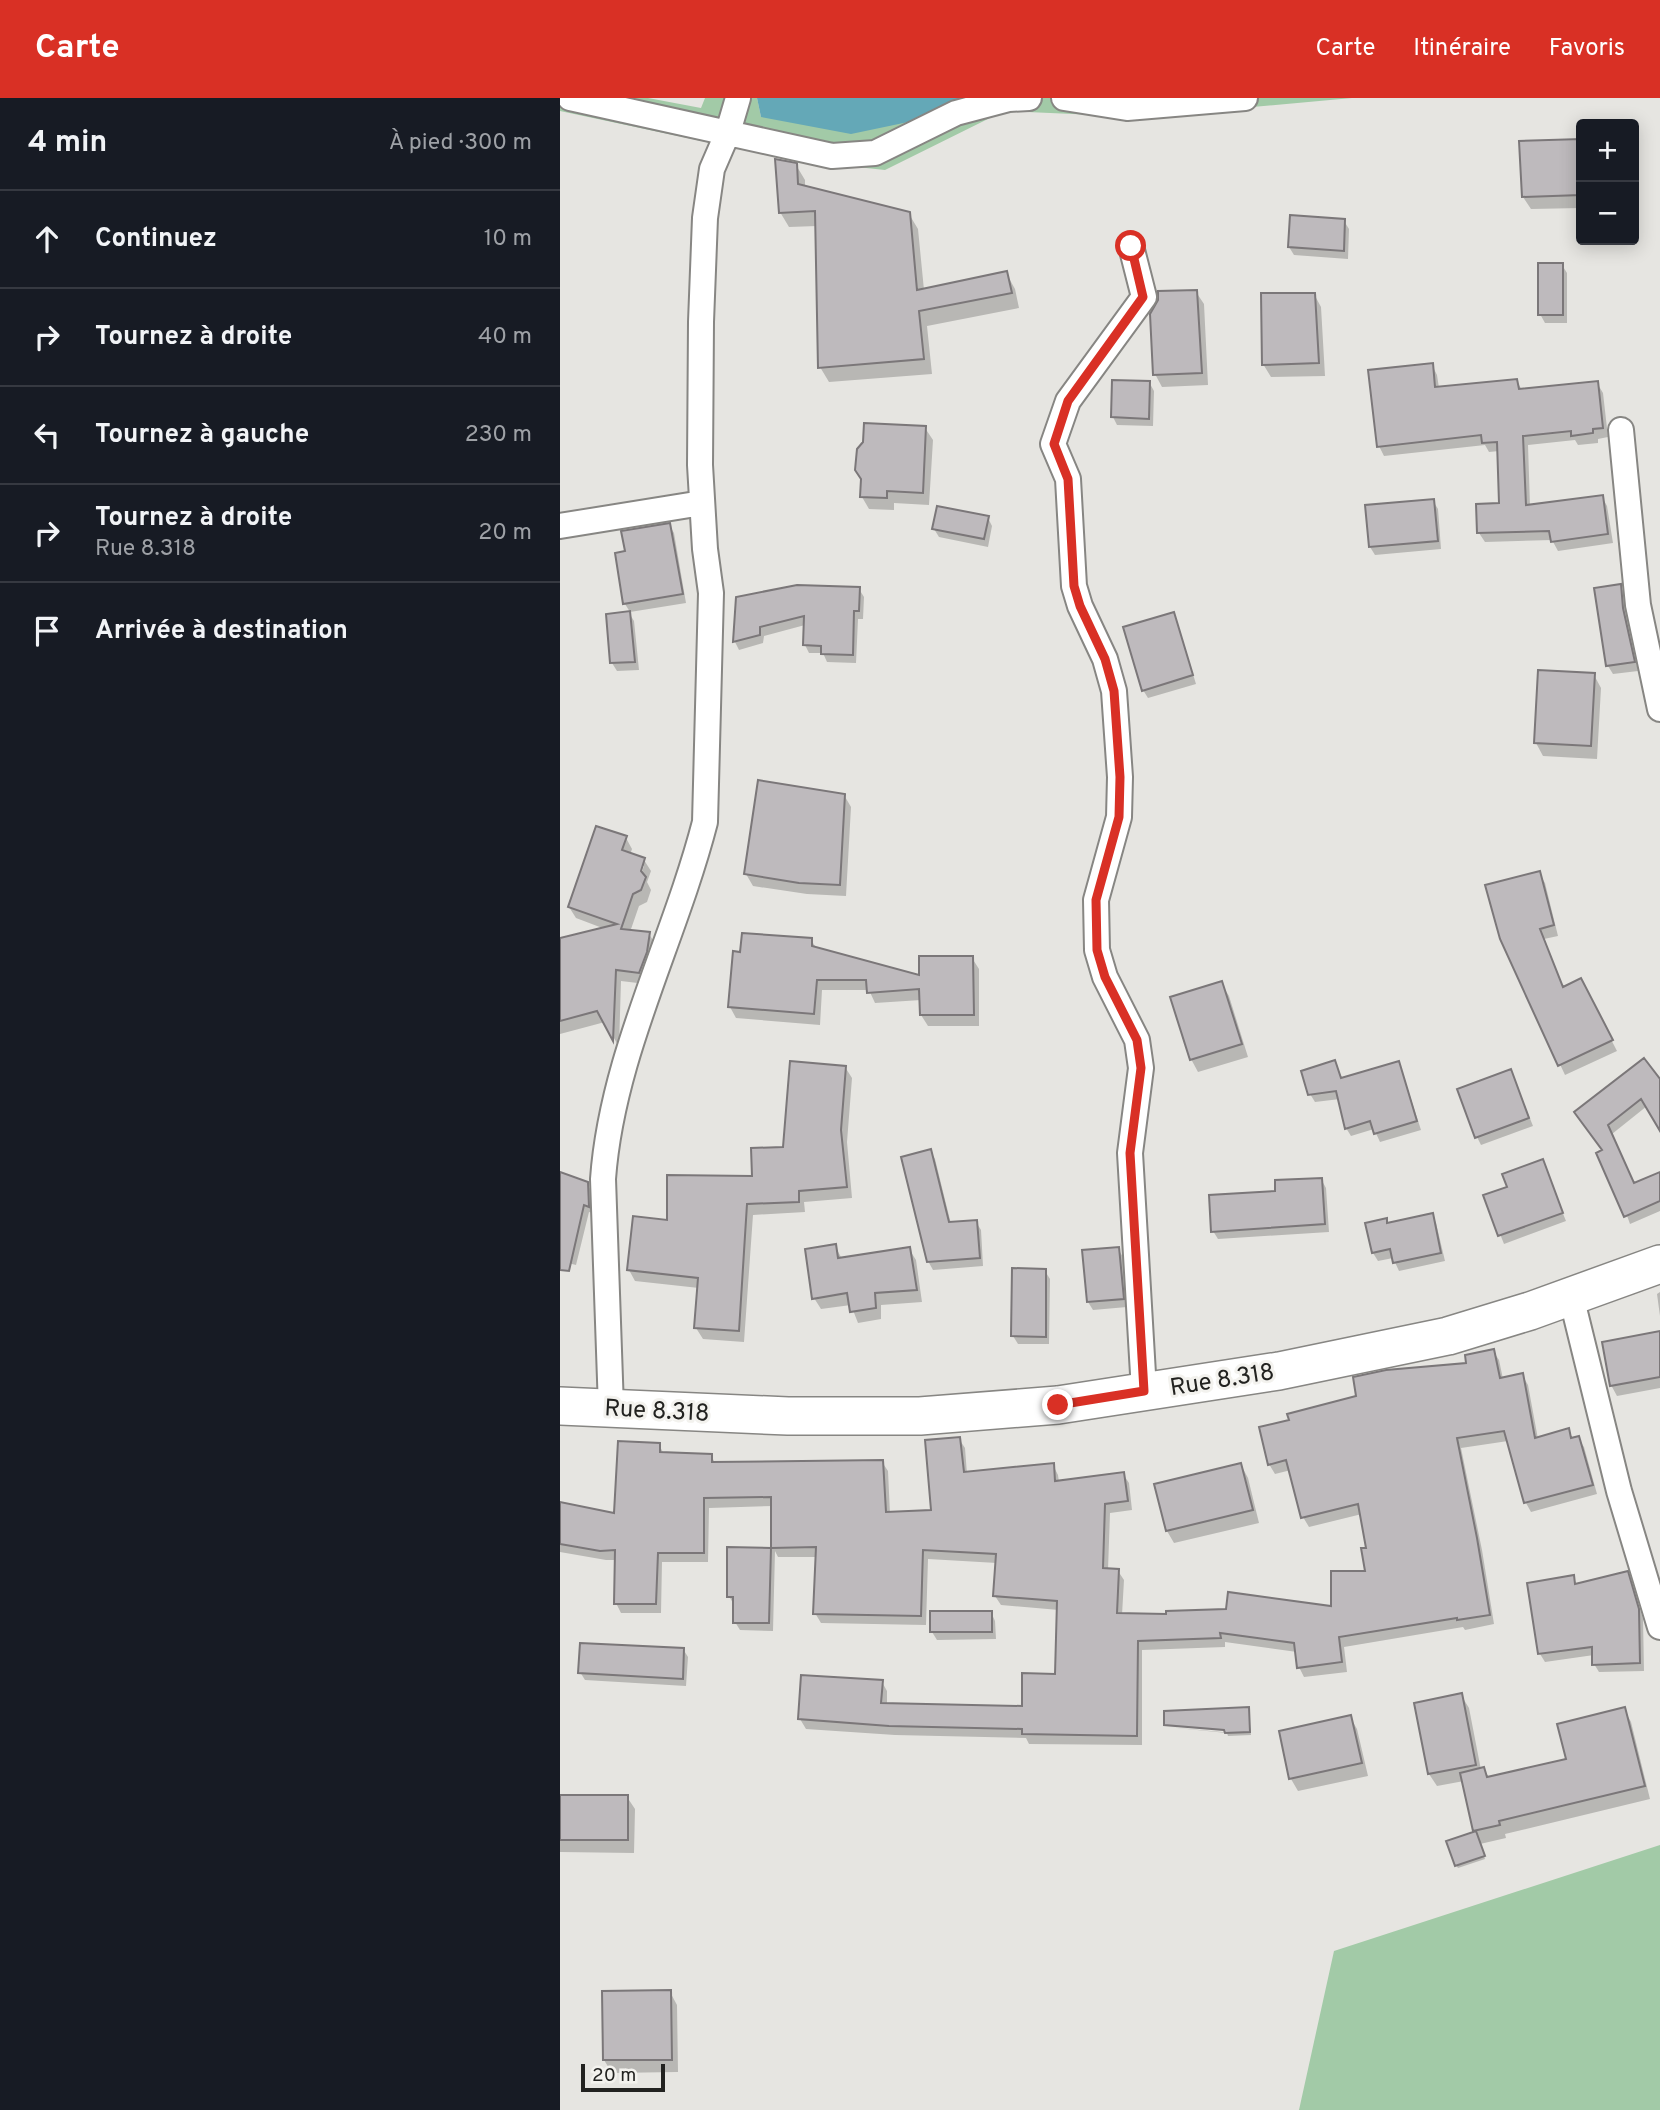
<!DOCTYPE html>
<html lang="fr">
<head>
<meta charset="utf-8">
<style>
  body { margin:0; font-family:Overpass,sans-serif; background:#242831; color:#f1f3f6 }
  .controls { position:absolute; right:21px; top:21px; display:grid; overflow:hidden; border-radius:7px; box-shadow:0 4px 18px #0003 }
  .controls button { width:63px; height:63px; display:grid; place-items:center; padding:0; border:0; border-bottom:2px solid #363941; background:#171b24; color:#f1f3f6; font:35px sans-serif }
  .scale { position:absolute; left:21px; bottom:18px; width:84px; box-sizing:border-box; padding-left:7px; border:4px solid #222220; border-top:0; font-size:19px; line-height:24px; white-space:nowrap; color:#222220; -webkit-text-stroke:5px #f3f2ee; paint-order:stroke }
  .stop { position:absolute; width:21px; height:21px; margin:-16px; border:5px solid #d93025; border-radius:50%; background:#fff }
  .stop.end { background:#d93025; border-color:#fff; box-shadow:0 2px 7px #0008 }
  .list { margin:0; padding:0; list-style:none }
  h2 { display:flex; justify-content:space-between; align-items:center; height:91px; margin:0; padding:0 28px; font-size:30px }
  h2 small { font-size:23px; font-weight:400; color:#9ea1a6 }
  .list li { display:grid; grid-template-columns:46px 1fr auto; gap:21px; align-items:center; box-sizing:border-box; height:98px; padding:0 28px; border-top:2px solid #363941 }
  .list b { display:block; font-size:26px; white-space:nowrap }
  .list p { margin:0; font-size:23px; white-space:nowrap; color:#9ea1a6 }
  .list em { font-size:23px; font-style:normal; color:#9ea1a6 }
  .icon { flex:none; width:38px; height:38px; fill:none; stroke:currentColor; stroke-width:2; stroke-linecap:round; stroke-linejoin:round }
  .map { position:relative; flex:none; width:1100px; height:2012px; overflow:hidden }
  header { display:flex; align-items:center; gap:42px; box-sizing:border-box; height:98px; padding:0 35px; background:#d93025; color:#fff }
  header strong { font-size:33px }
  nav { display:flex; gap:38px; margin-inline-start:auto; font-size:24px }
  main { display:flex }
  aside { flex:1; background:#171b24 }
  .map>svg:first-child { display:block }
  .green { fill:#a2caa7 }
  .water { fill:#64a8b7 }
  .shadow { fill:#0003; fill-rule:evenodd }
  .building { fill:#bebabd; stroke:#7b7779; stroke-width:2 }
  .lines { fill:none; stroke-linecap:round; stroke-linejoin:round }
  .minor-casing { stroke:#878683; stroke-width:28 }
  .secondary-casing { stroke:#878683; stroke-width:40 }
  .minor { stroke:#fff; stroke-width:24 }
  .secondary { stroke:#fff; stroke-width:37 }
  .route { stroke:#d93025; stroke-width:9 }
  .labels { text-anchor:middle; stroke-width:6; stroke-linejoin:round; paint-order:stroke }
  .street-label { font-size:24px; fill:#222220; stroke:#f3f2ee }
</style>
</head>
<body>
<header>
<strong>Carte</strong>
<nav><a>Carte</a><a>Itinéraire</a><a>Favoris</a></nav>
</header>
<main>
<aside>
<h2>4 min<small>À pied · 300 m</small></h2>
<ul class="list">
<li><svg class="icon" aria-label="ahead" viewBox="0 0 24 24"><path d="M12 20V5M6 11l6-6 6 6"/></svg><div><b>Continuez</b></div><em>10 m</em></li>
<li><svg class="icon" aria-label="right" viewBox="0 0 24 24"><path d="M7 20v-9h11M14 6l5 5-5 5"/></svg><div><b>Tournez à droite</b></div><em>40 m</em></li>
<li><svg class="icon" aria-label="left" viewBox="0 0 24 24"><path d="M17 20v-9H6M10 6l-5 5 5 5"/></svg><div><b>Tournez à gauche</b></div><em>230 m</em></li>
<li><svg class="icon" aria-label="right" viewBox="0 0 24 24"><path d="M7 20v-9h11M14 6l5 5-5 5"/></svg><div><b>Tournez à droite</b><p>Rue 8.318</p></div><em>20 m</em></li>
<li><svg class="icon" aria-label="arrive" viewBox="0 0 24 24"><path d="M6 21V4h12l-3 4 3 4H6"/></svg><div><b>Arrivée à destination</b></div></li>
</ul>
</aside>
<div class="map">
<svg width="1100" height="2012" viewBox="0 0 1100 2012">
  <rect width="100%" height="100%" fill="#e6e5e1"/>
  <path class="green" d="M0 0H88L141 10 145 0H197L201 19 353 23 381 8 408 0H792L581 19 444 13 325 72 231 62 0 13Z
    M1100 1747V2012H739L774 1853Z"/>
  <path class="water" d="M197 0H408L381 8 353 23 291 36 201 19Z"/>
  <path class="shadow" d="M1021 42V110L971 111 963 99 961 44Z
    M236 67 245 82V89L349 116 358 131 364 192 446 175 455 191 459 210 367 228 372 276 269 284 260 269 257 128 229 129 220 114Z
    M784 123 789 131 788 161 734 157 729 149Z
    M1002 167 1007 175V225H985L980 216Z
    M636 194 644 206 648 287 602 289 595 276 600 203Z
    M754 196 761 209 765 278 711 279 703 266Z
    M872 267 877 277 879 290 956 282 962 292 1037 285 1043 295 1048 339 1038 341V345L1018 347 1015 342 968 347 970 408 1042 399 1047 408 1053 445 998 453 992 442 925 444 919 435 941 406 939 353 929 354 925 347 824 358 819 348Z
    M589 284 594 293 593 328 557 327 553 319Z
    M365 330 373 342 369 407 334 405V412L309 411 302 399Z
    M873 403 878 411 881 451 815 457 810 449Z
    M428 420 432 428 428 449 379 439 374 431Z
    M109 427 114 435 126 505 70 514 65 506 67 455Z
    M1060 488 1065 496 1067 520 1078 573 1053 576 1048 568Z
    M299 491 304 499 303 521H298L296 565 267 564 263 555H249L245 547V527L204 538 203 545 179 552 175 544 178 501Z
    M69 515 74 523 79 572 57 573 52 565 48 517Z
    M613 516 617 524 636 586 588 600 583 592Z
    M1034 577 1041 590 1037 661 983 658 976 645Z
    M284 697 291 709 286 798 247 796 193 788 186 776Z
    M66 740 72 751 70 757 84 762 91 773 87 784 91 792 87 804 79 808 70 834 89 836 96 847 86 886 61 883 59 949 45 924 0 936V842L45 831 16 820 9 809ZM80 768H84L79 782Z
    M979 775 985 785 998 838 984 841 1004 891 1026 893 1057 953 1005 977 941 840Z
    M251 842 257 851 361 879 412 860 419 871V928H368L361 917V902L315 905 309 892H262L260 927 176 920 170 909Z
    M661 885 669 898 688 959 638 974 631 961Z
    M774 964 782 982 838 965 842 973 861 1032 820 1044 814 1031 791 1038 786 1030 780 1001 755 1004 750 996Z
    M285 969 292 980 287 1044 292 1100 244 1104 245 1114 193 1117 184 1244 143 1241 136 1230 139 1190 75 1183 69 1172 109 1124 194 1079 225 1051Z
    M951 973 973 1028 921 1047 917 1039Z
    M1100 984V1030L1087 1008 1052 1036 1074 1087 1100 1076V1113L1070 1126 1044 1053 1021 1023Z
    M370 1053 375 1061 391 1126 416 1124 421 1132 423 1168 373 1172 368 1163Z
    M982 1064 1006 1123 944 1146 925 1098 949 1090Z
    M0 1076 27 1086 32 1094 33 1115 29 1114 16 1167 0 1163Z
    M761 1081 766 1090 769 1134 658 1141 653 1133 717 1094Z
    M872 1117 876 1125 885 1163 839 1173 833 1160 818 1163 813 1155 807 1126 826 1122 828 1126Z
    M275 1148 282 1161 349 1151 356 1162 362 1204 321 1207V1221L298 1225 291 1207 261 1211 254 1200Z
    M558 1151 563 1159 567 1209 533 1212 528 1204Z
    M485 1173 490 1181 489 1246H458L453 1238Z
    M1100 1194V1218L1097 1196Z
    M1100 1235V1290L1057 1298 1051 1287Z
    M933 1253 939 1262 943 1281 962 1277 968 1287 978 1341 1008 1332 1013 1341 1018 1340 1024 1349 1037 1396 971 1414 966 1405 948 1343 901 1350 922 1452 934 1526 905 1532 903 1529 784 1549 787 1574 744 1579 739 1569 737 1554 665 1544V1549L582 1552V1647L469 1646 466 1640 335 1637 246 1631 240 1621 322 1584 327 1593V1607L464 1610 496 1578 499 1512 441 1507 435 1498 437 1465 368 1461 366 1527 261 1525 255 1515 258 1459H218L215 1453 213 1533 180 1532 175 1524 174 1507 169 1498V1451L212 1452 213 1408 149 1410 148 1464H102L101 1515H61L56 1505V1462H46L0 1454V1410L56 1417 99 1347 104 1356 151 1358 156 1366 322 1364 328 1373 330 1416 373 1414 399 1341 405 1350 407 1376 493 1367 498 1377 499 1384 563 1376 569 1385 572 1412 550 1415 548 1472 558 1473 564 1482 562 1517 607 1518 772 1510 807 1475 808 1451 802 1416 749 1429 743 1419 731 1372 715 1376 709 1366Z
    M681 1367 688 1380 699 1425 614 1445 607 1433Z
    M1067 1475 1072 1484 1083 1521 1084 1573 1039 1574 1034 1566V1557L985 1564 980 1556 1013 1479 1017 1487Z
    M431 1514 435 1523 436 1541 377 1542 372 1534Z
    M123 1551 128 1559 126 1588 25 1582 20 1574Z
    M901 1597 909 1610 921 1672 924 1671 929 1680 1008 1662 1064 1611 1071 1624 1090 1701 945 1736 946 1740 920 1746 925 1761 898 1770 896 1767 916 1735 904 1683 877 1688 869 1676Z
    M688 1611 691 1637 668 1638 667 1635 607 1629 673 1635Z
    M790 1619 797 1631 808 1678 738 1693 731 1681 721 1634Z
    M0 1698 67 1699 75 1711 74 1755 0 1754Z
    M110 1894 117 1907 118 1974 52 1975 44 1962Z"/>
  <path class="building" d="M1021 41V97L962 99 959 43Z
    M215 61 237 65 238 86 350 114 357 192 447 173 452 195 359 213 364 261 258 270 255 113 219 115Z
    M730 117 785 121 784 153 728 149Z
    M978 165H1003V217H978Z
    M637 192 642 275 593 277 590 216 598 202V193Z
    M701 195H755L759 265 702 267Z
    M873 265 875 289 957 281 959 291 1038 283 1043 330 1033 331V335L1011 338V333L963 338 966 407 1043 397 1048 436 991 444 989 433 917 435 916 406 939 405 937 344 922 345 921 337 817 349 808 272Z
    M552 282 590 283 589 321 551 319Z
    M304 325 366 328 363 395 327 393V400L300 399 301 381 295 372 297 351 303 344Z
    M874 401 878 443 809 449 805 407Z
    M377 408 429 418 424 441 372 431Z
    M110 425 123 496 63 506 55 455 65 453 61 433Z
    M1061 486 1063 510 1075 564 1046 568 1034 490Z
    M237 487 300 489 299 513H294L293 557 261 556V548L243 547 244 518 200 529V537L173 544 176 499Z
    M70 513 75 564 50 565 46 516Z
    M614 514 633 577 582 593 563 529Z
    M978 572 1035 575 1031 648 974 645Z
    M198 682 285 696 280 787 239 785 184 776Z
    M36 728 67 738 62 752 85 760 81 773 86 779 81 792 73 796 61 831 90 834 87 854 79 875 56 872 53 943 37 913 0 923V840L57 826 8 809Z
    M980 773 994 827 980 831 1003 889 1021 880 1053 942 998 968 940 841 925 787Z
    M182 835 252 840V848L359 877V858H413L414 917H360L359 891 307 895 306 882H257L254 916 168 909 173 853 180 854Z
    M662 883 682 946 630 962 610 899Z
    M1084 960 1100 981V1033L1081 1001 1048 1027 1074 1085 1100 1074V1103L1064 1119 1036 1055 1042 1052 1014 1014Z
    M775 962 781 980 839 963 857 1023 814 1036 810 1023 785 1031 776 993 748 997 741 973Z
    M230 963 286 968 281 1032 287 1089 239 1093V1104L187 1106 179 1233 134 1230 138 1180 67 1172 73 1118 107 1122V1077L192 1078 191 1050 223 1049Z
    M951 971 969 1020 915 1040 897 991Z
    M371 1051 389 1124 417 1122 420 1160 367 1164 341 1059Z
    M983 1061 1003 1115 938 1138 923 1097 947 1089 942 1076Z
    M0 1074 28 1084 29 1109 24 1107 9 1173 0 1172Z
    M762 1080 765 1126 651 1134 649 1097 715 1093V1082Z
    M873 1115 881 1155 833 1165 830 1151 812 1155 805 1125 827 1120V1125Z
    M276 1146 278 1160 350 1149 357 1192 315 1195 316 1210 290 1214 287 1195 252 1201 245 1151Z
    M559 1149 564 1201 527 1204 522 1152Z
    M452 1170 486 1171V1239L451 1238Z
    M1100 1233V1279L1050 1288 1042 1244Z
    M934 1251 940 1280 963 1275 975 1340 1009 1330 1011 1340 1019 1338 1033 1387 964 1405 944 1333 897 1340 917 1440 930 1517 897 1522V1520L779 1539 782 1564 737 1570 734 1545 660 1535 661 1540 578 1543 577 1638 462 1636V1631L329 1628 238 1621 241 1577 323 1582 321 1605 462 1608V1575L495 1576 497 1503 433 1498 436 1456 363 1452 361 1518 253 1516 256 1449 211 1450V1399L144 1400V1455H98L96 1506H54L55 1452 40 1453 0 1446V1404L54 1415 58 1343 100 1345V1354L152 1356V1364L323 1362 326 1414 371 1412 365 1342 400 1339 404 1374 494 1365 495 1383 564 1374 568 1403 545 1406 543 1470 559 1471 557 1515 606 1516V1513L666 1511 668 1494 771 1508V1473H805L801 1450H806L798 1406 741 1420 726 1362 708 1367 699 1329 729 1322 727 1316 796 1298 793 1279 826 1272 906 1265 905 1257Z
    M681 1365 693 1412 606 1433 594 1386Z
    M167 1449 211 1450 209 1525H173V1499H167Z
    M1068 1473 1079 1511 1080 1565 1032 1567V1549L978 1556 967 1485 1014 1477 1015 1486Z
    M370 1513H432V1534H370Z
    M20 1545 124 1550 123 1581 18 1575Z
    M902 1595 916 1667 868 1676 854 1605Z
    M689 1609 690 1634 665 1635 664 1632 604 1627V1613Z
    M1065 1609 1085 1688 939 1723 940 1727 913 1733 900 1675 924 1669 927 1679 1006 1661 997 1626Z
    M791 1617 802 1665 729 1681 719 1633Z
    M0 1697H68V1742H0Z
    M916 1733 925 1758 895 1768 886 1743Z
    M111 1892 112 1962H43L42 1893Z"/>
  <g class="lines">
    <defs>
      <path id="minor" d="M10 0 272 58 315 55 396 15 449 1 469 0
        M504 0 567 10 685 0
        M571 148 584 199 508 303 493 346 508 381 514 488 520 508 545 561 554 593 560 679 559 719 536 802 537 852 545 879 577 942 581 970 570 1055 584 1293
        M1061 332 1078 507 1100 611
        M0 428 142 405
        M1011 1198 1059 1393 1100 1529
        M51 1310 43 1081C52 957 114 844 145 724L151 495 145 451 140 367 141 224 145 120 152 71 168 34 178 0"/>
      <path id="secondary" d="M0 1308 228 1318H360L498 1307 719 1273 888 1238 970 1213 1100 1166"/>
    </defs>
    <use href="#minor" class="minor-casing"/>
    <use href="#secondary" class="secondary-casing"/>
    <use href="#minor" class="minor"/>
    <use href="#secondary" class="secondary"/>
  </g>
  <g class="lines">
    <path class="route" d="M498 1307 584 1293 570 1055 581 970 577 942 545 879 537 852 536 802 559 719 560 679 554 593 545 561 520 508 514 488 508 381 494 346 508 303 583 199 571 148"/>
  </g>
  <g class="labels">
    <g class="street-label">
      <text transform="translate(662 1281) rotate(-9)" y="8">Rue 8.318</text>
      <text transform="translate(97 1312) rotate(3)" y="8">Rue 8.318</text>
    </g>
  </g>
</svg>
<div class="controls">
<button>+</button>
<button>−</button>
</div>
<div class="scale">20 m</div>
<div class="stop" style="left:571px;top:148px"></div>
<div class="stop end" style="left:498px;top:1307px"></div>
</div>
</main>
</body>
</html>
